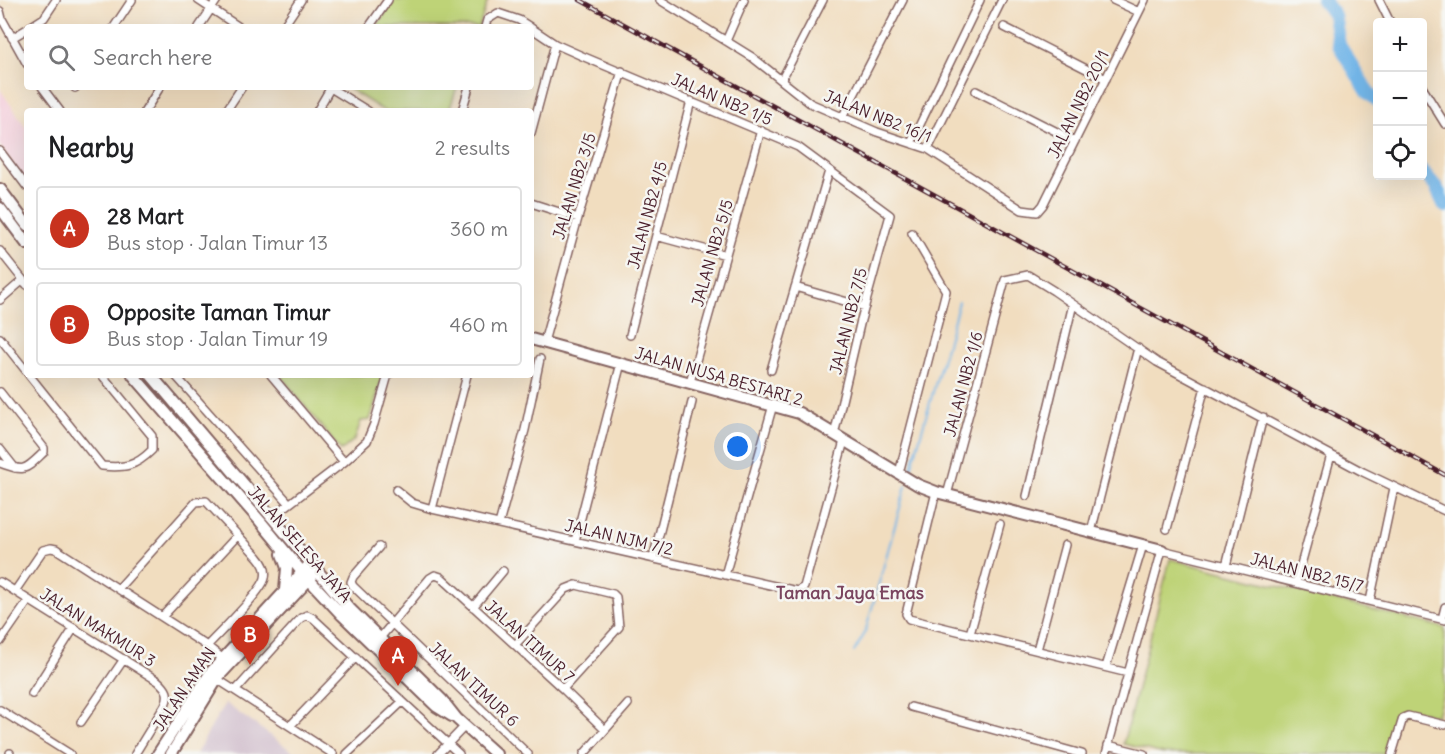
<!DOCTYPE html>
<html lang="en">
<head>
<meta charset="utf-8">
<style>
  body { margin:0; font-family:Delius,sans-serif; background:#f6f6f6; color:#202124 }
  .controls { position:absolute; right:18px; top:18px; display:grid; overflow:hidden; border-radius:6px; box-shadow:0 6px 24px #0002 }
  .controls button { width:54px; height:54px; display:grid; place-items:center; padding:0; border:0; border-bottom:2px solid #e0e0e0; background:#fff; color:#202124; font:30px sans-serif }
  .you { position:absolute; left:738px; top:447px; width:21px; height:21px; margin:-15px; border:4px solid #fff; border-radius:50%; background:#1a73e8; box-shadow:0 0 0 9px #1a73e833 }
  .badge { display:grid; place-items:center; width:39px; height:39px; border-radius:50%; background:#c8321e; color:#fff; font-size:20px; font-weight:700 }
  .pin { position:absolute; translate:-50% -50px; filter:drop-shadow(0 2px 3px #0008) }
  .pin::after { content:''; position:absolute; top:32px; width:21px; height:18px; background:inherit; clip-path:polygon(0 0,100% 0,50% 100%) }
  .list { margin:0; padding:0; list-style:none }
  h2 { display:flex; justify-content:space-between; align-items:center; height:78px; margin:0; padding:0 24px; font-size:26px }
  h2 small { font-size:20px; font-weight:400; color:#757577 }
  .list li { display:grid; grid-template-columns:39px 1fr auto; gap:18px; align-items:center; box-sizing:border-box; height:84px; margin:0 12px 12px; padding:0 12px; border:2px solid #e0e0e0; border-radius:6px }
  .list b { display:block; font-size:22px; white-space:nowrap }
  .list p { margin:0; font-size:20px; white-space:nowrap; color:#757577 }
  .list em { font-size:20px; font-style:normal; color:#757577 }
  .icon { flex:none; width:33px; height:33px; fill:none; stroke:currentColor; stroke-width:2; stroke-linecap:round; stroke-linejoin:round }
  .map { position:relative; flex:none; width:1445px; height:754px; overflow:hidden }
  .search { position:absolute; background:#fff; box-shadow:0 6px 24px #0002; left:24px; top:24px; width:510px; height:66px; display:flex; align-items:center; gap:15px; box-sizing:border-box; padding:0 21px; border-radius:6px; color:#757577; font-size:22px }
  .panel { position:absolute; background:#fff; box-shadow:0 6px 24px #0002; left:24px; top:108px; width:510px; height:270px; border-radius:6px }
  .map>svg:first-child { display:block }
  .built { fill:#f4cfdc }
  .industrial { fill:#d0bdcc }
  .green { fill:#bed377; stroke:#847951; stroke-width:1.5 }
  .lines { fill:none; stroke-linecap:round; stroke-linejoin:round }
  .stream { stroke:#73b6e8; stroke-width:2 }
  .river { stroke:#73b6e8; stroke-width:14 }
  .street-casing { stroke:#84625f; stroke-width:10 }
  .secondary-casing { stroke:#84625f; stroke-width:14 }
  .street { stroke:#fff; stroke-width:7 }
  .secondary { stroke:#fff; stroke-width:10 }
  .rail-casing { stroke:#4a1f2b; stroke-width:4.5 }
  .rail { stroke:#f6f6f2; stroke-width:2; stroke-dasharray:7; stroke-linecap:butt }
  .labels { text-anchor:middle; stroke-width:5; stroke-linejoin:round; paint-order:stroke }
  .street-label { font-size:16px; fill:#4a1f2b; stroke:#f6f6f2 }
  .neighbourhood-label { font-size:18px; font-weight:bold; fill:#7a455f; stroke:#f6f6f2 }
</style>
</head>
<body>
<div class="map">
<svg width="1445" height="754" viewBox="0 0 1445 754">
  <rect width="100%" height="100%" fill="#f6f6f2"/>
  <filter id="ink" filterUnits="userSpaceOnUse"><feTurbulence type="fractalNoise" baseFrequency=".0167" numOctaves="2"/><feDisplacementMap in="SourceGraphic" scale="12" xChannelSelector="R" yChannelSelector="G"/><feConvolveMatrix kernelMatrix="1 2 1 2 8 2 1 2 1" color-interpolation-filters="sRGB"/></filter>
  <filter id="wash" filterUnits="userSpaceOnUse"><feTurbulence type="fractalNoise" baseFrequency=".008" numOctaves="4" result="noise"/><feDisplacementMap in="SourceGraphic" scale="24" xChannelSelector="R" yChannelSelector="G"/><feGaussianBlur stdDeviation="1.35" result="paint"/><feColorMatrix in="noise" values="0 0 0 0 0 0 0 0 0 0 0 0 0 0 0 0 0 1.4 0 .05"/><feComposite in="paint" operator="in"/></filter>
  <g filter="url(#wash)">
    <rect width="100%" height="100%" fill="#f1ddbf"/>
    <path class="built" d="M0 89 27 129V182L0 146Z"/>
    <path class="industrial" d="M225 703 296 754H196Z"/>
    <path class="green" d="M394 0H488L479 27H376Z
      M346 87H457L449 111H384Z
      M280 375H383L370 420 361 421 355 439 341 451Z
      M1170 559 1445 628V687L1437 716 1412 709 1394 717 1385 754H1164L1123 744Z"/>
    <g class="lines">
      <path class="stream" d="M910 472 959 302
        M854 652 865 633 906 486"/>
      <path class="river" d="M1323 0 1334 15 1339 45 1368 92 1378 101
        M1422 171 1436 187 1445 206"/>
    </g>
  </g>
  <g filter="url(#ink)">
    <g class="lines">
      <defs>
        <path id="street" d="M198 0 239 27
          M660 0 752 57 810 103 877 132 928 149 1022 210 1037 212 1043 205 1145 0
          M1113 0 1139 12
          M1379 0 1390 22
          M0 11 2 19 27 64
          M30 27 44 18 56 0
          M114 27 132 0
          M199 27 217 0
          M283 27 301 0
          M369 27 388 0
          M485 27 487 20 498 13 519 20 530 27
          M1004 27 1106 79
          M531 28 555 44 582 56 798 147 890 215 861 320 834 435
          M12 38 27 29
          M726 41 744 0
          M782 79 823 0
          M42 87 60 111
          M329 87 368 111
          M1422 87 1445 124
          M75 88 76 87
          M976 91 1075 141
          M145 111 160 87
          M226 111 242 87
          M317 111 331 87
          M462 111 469 87
          M842 118 903 0
          M531 133 555 44
          M911 143 980 0
          M928 149 1002 0
          M0 151 27 187
          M531 203 578 218
          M656 236 726 255
          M0 251 27 285
          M795 287 865 307
          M0 300 23 280
          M630 335 691 101
          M0 338 27 372
          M544 342 578 218 622 71
          M771 370 829 171
          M29 375 102 466C124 468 135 467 152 450V436L102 375
          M175 375 289 503
          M271 375 344 462
          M690 382 761 130
          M0 392 44 448V452C24 471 26 472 0 463
          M0 449 15 468
          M899 473 946 291 912 233
          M396 490 412 503 432 509 797 591 804 587 844 441
          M936 492 906 614 909 619 1128 673
          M947 495 1005 280 1028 275 1054 291 1157 362 1363 472 1445 511
          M1027 496 1073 304
          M432 509 467 375
          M272 517 344 462 367 441 374 424 388 375
          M499 524 525 430 540 359
          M1167 529 1205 387
          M1091 532 1138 348
          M575 541 621 363
          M379 547 353 577 351 582 353 586 528 754
          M653 559 692 402
          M1226 566 1263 417
          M725 575 773 405
          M0 582 158 681C167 689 170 694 165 705L135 754
          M1296 583 1331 455
          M118 589 196 502 206 501 258 557C263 563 267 569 265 578 262 592 219 633 207 646
          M15 591 43 550 51 548 56 549 207 646 222 658
          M1370 601 1394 488
          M473 607 503 571
          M162 617 238 535
          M1442 619 1445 607
          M970 634 1000 524
          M380 638 430 578 435 575 441 577 563 689 605 730
          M0 642 29 600
          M515 645 566 589 576 585 613 594 616 597 619 627 563 689
          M1037 650 1065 545
          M1106 667 1143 545
          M217 679 333 754
          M236 690 301 618 307 615 313 618 459 754
          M32 694 74 628
          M911 707 1082 754
          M0 710 70 754
          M81 722 124 659
          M290 726 356 657
          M1108 745 1144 754
          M10 754V753
          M347 754 402 702
          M438 754 465 726
          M584 754 628 704
          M1106 754 1162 550 1445 620
          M1392 754 1403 718 1408 716 1445 725"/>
        <path id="secondary" d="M0 189 27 225
          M0 208 27 244
          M531 339 799 413 918 485 936 492 1162 550
          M133 375 260 521 302 572 342 615 436 706 452 716
          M151 375 349 608 442 700 457 719 496 754
          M282 554 287 568 285 590
          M158 754 211 672 307 567
          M171 754 219 676 314 574"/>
      </defs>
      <use href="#street" class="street-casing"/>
      <use href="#secondary" class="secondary-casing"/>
      <use href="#street" class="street"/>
      <use href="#secondary" class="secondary"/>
      <defs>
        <path id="rail" d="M580 0 1445 475"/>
      </defs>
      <use href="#rail" class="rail-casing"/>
      <use href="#rail" class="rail"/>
    </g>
  </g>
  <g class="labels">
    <g class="street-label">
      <text transform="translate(722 99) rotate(23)" y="6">JALAN NB2 1/5</text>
      <text transform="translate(1078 104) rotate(-64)" y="6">JALAN NB2 20/1</text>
      <text transform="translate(878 116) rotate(22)" y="6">JALAN NB2 16/1</text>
      <text transform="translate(574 186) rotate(-73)" y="6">JALAN NB2 3/5</text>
      <text transform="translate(647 215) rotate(-75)" y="6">JALAN NB2 4/5</text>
      <text transform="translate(712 253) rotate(-74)" y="6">JALAN NB2 5/5</text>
      <text transform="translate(848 321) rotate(-76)" y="6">JALAN NB2 7/5</text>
      <text transform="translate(719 376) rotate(16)" y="6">JALAN NUSA BESTARI 2</text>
      <text transform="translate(963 384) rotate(-75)" y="6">JALAN NB2 1/6</text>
      <text transform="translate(619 537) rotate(13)" y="6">JALAN NJM 7/2</text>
      <text transform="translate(300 544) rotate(49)" y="6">JALAN SELESA JAYA</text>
      <text transform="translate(1307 572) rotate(14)" y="6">JALAN NB2 15/7</text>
      <text transform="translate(98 627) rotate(32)" y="6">JALAN MAKMUR 3</text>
      <text transform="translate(530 641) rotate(42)" y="6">JALAN TIMUR 7</text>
      <text transform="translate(474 684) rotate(43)" y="6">JALAN TIMUR 6</text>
      <text transform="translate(184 689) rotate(-56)" y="6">JALAN AMAN</text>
    </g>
    <g class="neighbourhood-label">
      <text x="850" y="599">Taman Jaya Emas</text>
    </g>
  </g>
</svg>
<div class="controls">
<button>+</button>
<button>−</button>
<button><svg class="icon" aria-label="locate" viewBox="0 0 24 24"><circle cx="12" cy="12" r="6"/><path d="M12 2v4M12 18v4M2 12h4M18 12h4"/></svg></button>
</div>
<div class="you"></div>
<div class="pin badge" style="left:398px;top:686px">A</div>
<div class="pin badge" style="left:250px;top:665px">B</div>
<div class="search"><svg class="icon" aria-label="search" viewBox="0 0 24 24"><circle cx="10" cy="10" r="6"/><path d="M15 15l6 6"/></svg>Search here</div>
<section class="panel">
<h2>Nearby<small>2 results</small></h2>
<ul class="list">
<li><span class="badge">A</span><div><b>28 Mart</b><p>Bus stop · Jalan Timur 13</p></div><em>360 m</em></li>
<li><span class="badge">B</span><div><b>Opposite Taman Timur</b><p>Bus stop · Jalan Timur 19</p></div><em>460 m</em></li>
</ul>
</section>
</div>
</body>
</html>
